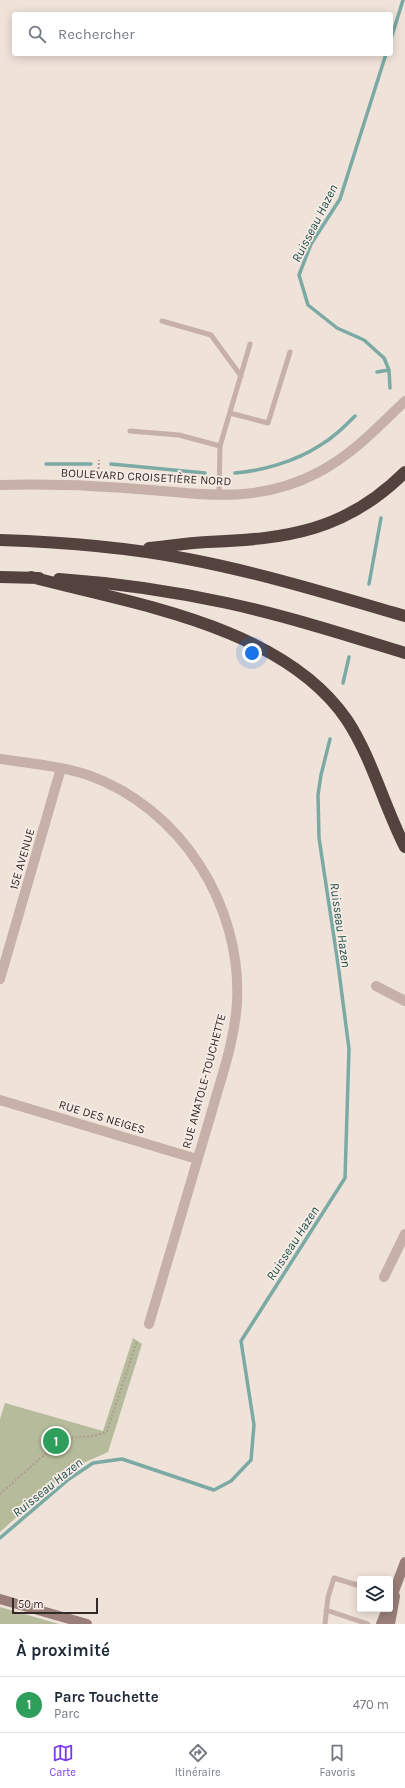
<!DOCTYPE html>
<html lang="fr">
<head>
<meta charset="utf-8">
<style>
  body { margin:0; font-family:Karla,sans-serif; background:#f2f2f3; color:#1f2937 }
  .controls { position:absolute; right:12px; bottom:12px; display:grid; overflow:hidden; border-radius:4px; box-shadow:0 2px 10px #0003 }
  .controls button { width:36px; height:36px; display:grid; place-items:center; padding:0; border:0; border-bottom:1px solid #e0e1e3; background:#fff; color:#1f2937; font:20px sans-serif }
  .scale { position:absolute; left:12px; bottom:10px; width:86px; box-sizing:border-box; padding-left:4px; border:2px solid #332927; border-top:0; font-size:11px; line-height:14px; white-space:nowrap; color:#332927; -webkit-text-stroke:3px #f7ece5; paint-order:stroke }
  .you { position:absolute; left:252px; top:653px; width:14px; height:14px; margin:-10px; border:3px solid #fff; border-radius:50%; background:#1a73e8; box-shadow:0 0 0 6px #1a73e833 }
  .badge { display:grid; place-items:center; width:26px; height:26px; border-radius:50%; background:#7c3aed; color:#fff; font-size:13px; font-weight:700 }
  .pin { position:absolute; translate:-50% -50%; border:2px solid #fff; box-shadow:0 1px 4px #0006 }
  .list { margin:0; padding:0; list-style:none }
  h2 { display:flex; justify-content:space-between; align-items:center; height:52px; margin:0; padding:0 16px; font-size:17px }
  h2 small { font-size:13px; font-weight:400; color:#747a83 }
  .list li { display:grid; grid-template-columns:26px 1fr auto; gap:12px; align-items:center; box-sizing:border-box; height:56px; padding:0 16px; border-top:1px solid #e0e1e3 }
  .list b { display:block; font-size:15px; white-space:nowrap }
  .list p { margin:0; font-size:13px; white-space:nowrap; color:#747a83 }
  .list em { font-size:13px; font-style:normal; color:#747a83 }
  .icon { flex:none; width:22px; height:22px; fill:none; stroke:currentColor; stroke-width:2; stroke-linecap:round; stroke-linejoin:round }
  .map { position:relative; flex:none; width:405px; height:1624px; overflow:hidden }
  .search { position:absolute; background:#fff; box-shadow:0 2px 10px #0003; left:12px; right:12px; top:12px; height:44px; display:flex; align-items:center; gap:10px; box-sizing:border-box; padding:0 14px; border-radius:4px; color:#747a83; font-size:15px }
  .sheet { height:108px; background:#fff }
  nav { display:flex; justify-content:space-around; align-items:center; box-sizing:border-box; height:56px; border-top:1px solid #e0e1e3; background:#fff; font-size:11px; color:#747a83 }
  nav a { display:grid; justify-items:center; gap:2px }
  nav .on { color:#7c3aed }
  .map>svg:first-child { display:block }
  .green { fill:#b6bc9b }
  .lines { fill:none; stroke-linecap:round; stroke-linejoin:round }
  .stream { stroke:#7baaa5; stroke-width:3.5 }
  .path { stroke:#b19a91; stroke-width:2; stroke-dasharray:2 2; stroke-linecap:butt }
  .lane { stroke:#c6b0a7; stroke-width:5 }
  .street { stroke:#c6b0a7; stroke-width:10 }
  .secondary { stroke:#997f78; stroke-width:10 }
  .highway { stroke:#53423e; stroke-width:12 }
  .labels { text-anchor:middle; stroke-width:3.5; stroke-linejoin:round; paint-order:stroke }
  .street-label { font-size:12px; fill:#332927; stroke:#f7ece5 }
  .water-label { font-size:13px; font-style:italic; fill:#20514d; stroke:#f7ece5 }
</style>
</head>
<body>
<div class="map">
<svg width="405" height="1624" viewBox="0 0 405 1624">
  <rect width="100%" height="100%" fill="#efe2d9"/>
  <path class="green" d="M133 1338 142 1344 108 1452 70 1469 0 1532V1419L5 1403 103 1431Z
    M0 1607 59 1624H0Z"/>
  <g class="lines">
    <path class="stream" d="M391 39 403 0
      M386 54 340 199 311 244 299 275 308 305 337 328 364 340 384 358 389 370 390 388
      M377 372 389 370
      M46 464H91
      M111 464 205 473
      M235 473C262 471 296 461 319 446 333 438 344 427 355 416
      M369 584 381 518
      M343 683 349 657
      M0 1538 69 1479 93 1463 122 1459 214 1490 231 1481 251 1460 254 1425 241 1341 345 1178 349 1049 338 964 319 838 318 795 321 775 330 739"/>
    <path class="path" d="M98 477 99 460
      M47 1440 53 1446
      M0 1494 61 1440C75 1435 94 1439 107 1431L137 1341"/>
    <path class="lane" d="M162 321 211 335 241 376
      M230 413 268 423 290 352
      M130 431 179 435 220 446 219 496
      M220 446 250 344
      M326 1610 368 1624
      M325 1624 328 1597 334 1578 360 1586"/>
    <path class="street" d="M0 485C41 484 83 485 124 488 192 492 252 507 317 473 352 455 377 428 405 401
      M0 759C29 763 60 766 88 775 181 808 242 905 237 1002 235 1040 221 1078 211 1114 191 1184 169 1254 149 1324
      M0 979 61 768
      M376 986 405 1001
      M0 1100 197 1159
      M384 1277 405 1234"/>
    <path class="secondary" d="M0 1599 87 1624
      M390 1602 405 1562
      M381 1624 387 1609
      M390 1624 395 1596"/>
    <path class="highway" d="M0 540C63 542 126 547 188 559 261 573 333 595 405 616
      M149 548C168 546 188 543 207 542 287 539 346 531 405 472
      M0 577 39 578
      M31 577C134 604 283 626 347 720 372 758 384 806 405 847
      M59 579C116 583 171 591 227 603 287 616 346 635 405 653"/>
  </g>
  <g class="labels">
    <g class="street-label">
      <text transform="translate(146 477) rotate(3)" y="4">BOULEVARD CROISETIÈRE NORD</text>
      <text transform="translate(22 859) rotate(-74)" y="4">15E AVENUE</text>
      <text transform="translate(204 1081) rotate(-75)" y="4">RUE ANATOLE-TOUCHETTE</text>
      <text transform="translate(102 1117) rotate(17)" y="4">RUE DES NEIGES</text>
    </g>
    <g class="water-label">
      <text transform="translate(314 223) rotate(-63)" y="5">Ruisseau Hazen</text>
      <text transform="translate(341 925) rotate(82)" y="5">Ruisseau Hazen</text>
      <text transform="translate(292 1243) rotate(-57)" y="5">Ruisseau Hazen</text>
      <text transform="translate(47 1487) rotate(-39)" y="5">Ruisseau Hazen</text>
    </g>
  </g>
</svg>
<div class="controls">
<button><svg class="icon" aria-label="layers" viewBox="0 0 24 24"><path d="M12 4l9 5-9 5-9-5zM3 14l9 5 9-5"/></svg></button>
</div>
<div class="scale">50 m</div>
<div class="you"></div>
<div class="pin badge" style="left:56px;top:1441px;background:#2e9e5b">1</div>
<div class="search"><svg class="icon" aria-label="search" viewBox="0 0 24 24"><circle cx="10" cy="10" r="6"/><path d="M15 15l6 6"/></svg>Rechercher</div>
</div>
<section class="sheet">
<h2>À proximité<small></small></h2>
<ul class="list">
<li><span class="badge" style="background:#2e9e5b">1</span><div><b>Parc Touchette</b><p>Parc</p></div><em>470 m</em></li>
</ul>
</section>
<nav>
<a class="on"><svg class="icon" aria-label="map" viewBox="0 0 24 24"><path d="M3 6l6-2 6 2 6-2v14l-6 2-6-2-6 2zM9 4v14M15 6v14"/></svg>Carte</a>
<a><svg class="icon" aria-label="directions" viewBox="0 0 24 24"><path d="M12 3l9 9-9 9-9-9zM9 14v-3h6M13 9l2 2-2 2"/></svg>Itinéraire</a>
<a><svg class="icon" aria-label="saved" viewBox="0 0 24 24"><path d="M7 4h10v16l-5-4-5 4z"/></svg>Favoris</a>
</nav>
</body>
</html>
